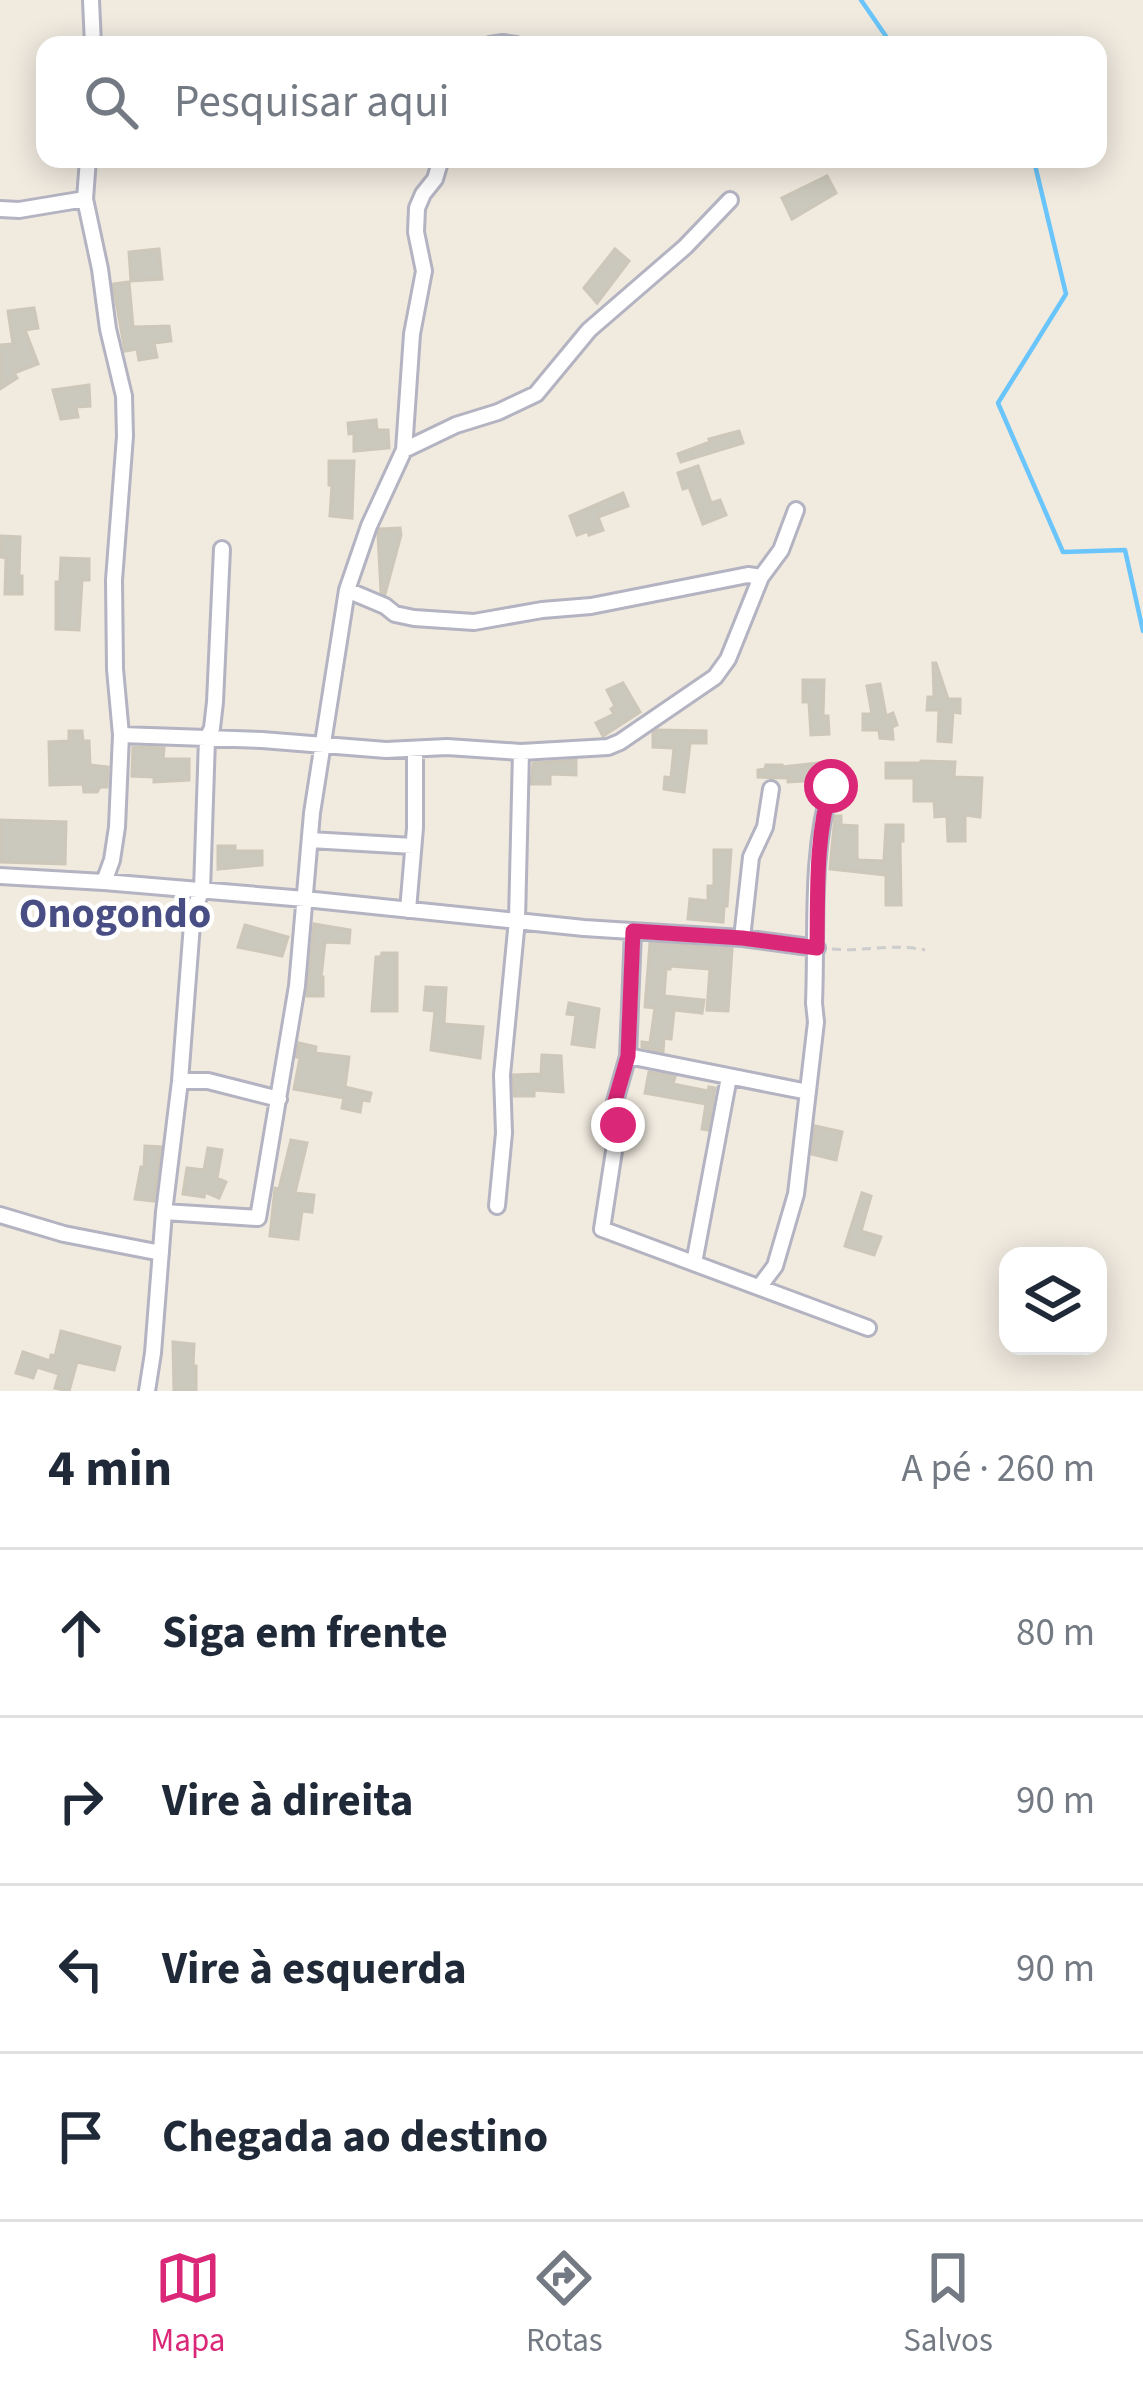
<!DOCTYPE html>
<html lang="pt">
<head>
<meta charset="utf-8">
<style>
  body { margin:0; font-family:"Source Sans 3",sans-serif; background:#f2f2f3; color:#1f2937 }
  .controls { position:absolute; right:36px; bottom:36px; display:grid; overflow:hidden; border-radius:24px; box-shadow:0 6px 30px #0003 }
  .controls button { width:108px; height:108px; display:grid; place-items:center; padding:0; border:0; border-bottom:3px solid #e0e1e3; background:#fff; color:#1f2937; font:60px sans-serif }
  .stop { position:absolute; width:36px; height:36px; margin:-27px; border:9px solid #db2777; border-radius:50%; background:#fff }
  .stop.end { background:#db2777; border-color:#fff; box-shadow:0 3px 12px #0008 }
  .list { margin:0; padding:0; list-style:none }
  h2 { display:flex; justify-content:space-between; align-items:center; height:156px; margin:0; padding:0 48px; font-size:51px }
  h2 small { font-size:39px; font-weight:400; color:#747a83 }
  .list li { display:grid; grid-template-columns:78px 1fr auto; gap:36px; align-items:center; box-sizing:border-box; height:168px; padding:0 48px; border-top:3px solid #e0e1e3 }
  .list b { display:block; font-size:45px; white-space:nowrap }
  .list em { font-size:39px; font-style:normal; color:#747a83 }
  .icon { flex:none; width:66px; height:66px; fill:none; stroke:currentColor; stroke-width:2; stroke-linecap:round; stroke-linejoin:round }
  .map { position:relative; flex:none; width:1143px; height:1391px; overflow:hidden }
  .search { position:absolute; background:#fff; box-shadow:0 6px 30px #0003; left:36px; right:36px; top:36px; height:132px; display:flex; align-items:center; gap:30px; box-sizing:border-box; padding:0 42px; border-radius:24px; color:#747a83; font-size:45px }
  .sheet { height:828px; background:#fff }
  nav { display:flex; justify-content:space-around; align-items:center; box-sizing:border-box; height:168px; border-top:3px solid #e0e1e3; background:#fff; font-size:33px; color:#747a83 }
  nav a { display:grid; justify-items:center; gap:6px }
  nav .on { color:#db2777 }
  .map>svg:first-child { display:block }
  .lines { fill:none; stroke-linecap:round; stroke-linejoin:round }
  .stream { stroke:#69c5fb; stroke-width:4.5 }
  .building { fill:#cbc8bd; stroke:#ccc7b8; stroke-width:3 }
  .street-casing { stroke:#b3b3c2; stroke-width:20 }
  .path { stroke:#cdcdcd; stroke-width:3; stroke-dasharray:9 6; stroke-linecap:butt }
  .street { stroke:#fff; stroke-width:14 }
  .route { stroke:#db2777; stroke-width:15 }
  .labels { text-anchor:middle; stroke-width:9; stroke-linejoin:round; paint-order:stroke }
  .quarter-label { font-size:42px; font-weight:bold; fill:#484d83; stroke:#fff }
</style>
</head>
<body>
<div class="map">
<svg width="1143" height="1391" viewBox="0 0 1143 1391">
  <rect width="100%" height="100%" fill="#f0eadf"/>
  <g class="lines">
    <path class="stream" d="M861 0 892 45
      M1019 159 1035 165 1066 294 998 403 1063 552 1125 550 1143 631"/>
  </g>
  <path class="building" d="M827 176 836 193 792 219 782 198Z
    M159 249 162 279 131 281 129 252Z
    M615 249 629 261 597 303 584 288Z
    M129 282 133 327 169 326 171 341 154 343 157 357 139 360 137 349 125 351 113 284Z
    M34 308 38 328 25 330 38 364 14 373 17 378 0 389V345L13 344 8 311Z
    M89 385 90 406 76 407 78 417 61 419 53 390Z
    M376 420 377 430H388L389 448 354 451V433L349 434 348 423Z
    M739 431 743 443 681 462 678 454 710 442 709 439Z
    M329 461H354L352 518 330 516 332 485H329Z
    M698 466 711 503 720 500 726 515 703 524 689 487 683 489 678 473Z
    M623 493 628 506 598 517 603 530 589 535 588 531 577 535 570 516Z
    M400 528 401 535 385 594 381 592 378 534 380 529Z
    M1 536 20 537 19 576H22V594H5L6 558 1 557Z
    M61 558 89 559V580H82L79 630 56 629V582H60Z
    M933 663H936L948 699H960V713L953 712 951 742 938 741 939 710H927L928 697H934Z
    M803 680H824L823 716H828L829 734 811 735 809 702H803Z
    M623 683 640 712 603 736 596 723 614 714 611 709 615 706 607 690Z
    M880 684 886 716 893 713 897 725 892 727 893 739 880 738 879 730H863V714H872L867 686Z
    M658 730 706 731V743H690L684 792 664 789 665 777 671 778 674 748 653 747V733Z
    M69 731H82L83 741H89L90 765 108 767 107 787H100L97 792H84L83 784 50 785 49 742 69 741Z
    M133 747 164 748 163 759H189V780L154 782V777L132 776Z
    M576 760V775L550 774V784H531L533 763Z
    M921 761 955 762 954 777 982 778 980 817 965 815V841H948L947 816 935 817 934 801H914V778H886V763H921Z
    M828 762 829 775 822 780 788 782V778L758 777V770L765 769 766 765H782V767Z
    M835 816H841V825L857 826V858L859 860 884 861 886 825H903V841H900L901 905H886V875L830 869Z
    M0 820 66 822 65 864 0 862Z
    M218 846H235V851H262V865L218 869Z
    M714 850H731L727 906H724L723 922 688 919 690 899 708 901V886H714Z
    M314 924 350 930 349 943 325 942 321 977H323V996H307Z
    M245 925 288 937 282 956 238 947Z
    M650 943 732 949 728 1011 707 1010 710 969 670 966V969H666L664 996 704 1000 702 1013 674 1010 671 1039 664 1038 663 1052 642 1047V1042L650 1043 655 1008 645 1007Z
    M382 953H397V1011H372L376 957H381Z
    M426 987 446 988 444 1024 483 1027 480 1058 431 1050 435 1011 424 1010Z
    M569 1003 599 1009 594 1047 572 1044 576 1015 567 1014Z
    M299 1043 316 1047 315 1053 349 1057 345 1087 371 1093 369 1101 362 1100 360 1112 342 1108 344 1098 294 1089 300 1058 296 1057Z
    M542 1055 561 1056 563 1092 534 1090V1096H514L513 1075 541 1074Z
    M649 1072 675 1077 673 1084 708 1091 709 1087 715 1088 708 1130 702 1129 706 1104 645 1093Z
    M815 1126 842 1132 836 1160 812 1154Z
    M291 1140 307 1143 295 1193 314 1195 312 1212 302 1211 298 1239 270 1236 275 1188 279 1189Z
    M145 1146 161 1147 154 1201 135 1199 141 1167 144 1168Z
    M208 1148 222 1150 217 1178 226 1182 219 1198 205 1192 204 1197 183 1194 187 1168 204 1170Z
    M862 1193 871 1196 861 1231 881 1237 874 1255 845 1246Z
    M61 1331 120 1347 114 1370 77 1362 69 1391 55 1388 59 1374 37 1367 33 1378 16 1373 23 1352 50 1361 51 1355 55 1356Z
    M173 1342 194 1344 193 1366H196V1391H174Z"/>
  <g class="lines">
    <defs>
      <path id="street" d="M91 0 93 45
        M490 45 503 43 516 45
        M88 159 85 199 100 269 108 329 124 396 125 436 114 580 115 669 121 735 117 827 112 860 104 882
        M0 209 19 210 85 199
        M404 450 456 425 498 412 536 394 589 330 685 247 730 200
        M347 590 385 606 395 614 414 618 474 622 542 610 591 606 748 575 761 577
        M121 735 262 740 386 750 447 747 521 752 608 747 620 742 715 677 728 659 761 577 781 550 796 510
        M310 840 413 846
        M0 876 104 882 305 899 584 928 742 938 817 948
        M408 910 415 828V749
        M633 931 628 1056 615 1101 618 1125 602 1229 868 1328
        M742 938 751 857 765 827 771 789
        M628 1056 808 1092
        M180 1081H208L279 1099
        M497 1206 504 1133 502 1075 517 920 521 752
        M164 1212 258 1218 297 986 312 813 347 590 369 526 404 450 412 334 424 271 416 232 417 208 423 194 435 179 441 159
        M0 1215 64 1234 161 1253
        M694 1263 729 1077
        M760 1286 775 1266 796 1194 816 1022 814 1003C817 932 810 854 831 786
        M147 1391 153 1353 164 1212 180 1081 193 911 202 890 207 739 212 728 215 702 222 549"/>
    </defs>
    <use href="#street" class="street-casing"/>
    <path class="path" d="M832 949C863 952 893 943 925 950"/>
    <use href="#street" class="street"/>
  </g>
  <g class="lines">
    <path class="route" d="M618 1125 615 1101 628 1056 633 931 742 938 817 948C818 894 815 838 831 786"/>
  </g>
  <g class="labels">
    <g class="quarter-label">
      <text x="115" y="927">Onogondo</text>
    </g>
  </g>
</svg>
<div class="controls">
<button><svg class="icon" aria-label="layers" viewBox="0 0 24 24"><path d="M12 4l9 5-9 5-9-5zM3 14l9 5 9-5"/></svg></button>
</div>
<div class="stop" style="left:831px;top:786px"></div>
<div class="stop end" style="left:618px;top:1125px"></div>
<div class="search"><svg class="icon" aria-label="search" viewBox="0 0 24 24"><circle cx="10" cy="10" r="6"/><path d="M15 15l6 6"/></svg>Pesquisar aqui</div>
</div>
<section class="sheet">
<h2>4 min<small>A pé · 260 m</small></h2>
<ul class="list">
<li><svg class="icon" aria-label="ahead" viewBox="0 0 24 24"><path d="M12 20V5M6 11l6-6 6 6"/></svg><div><b>Siga em frente</b></div><em>80 m</em></li>
<li><svg class="icon" aria-label="right" viewBox="0 0 24 24"><path d="M7 20v-9h11M14 6l5 5-5 5"/></svg><div><b>Vire à direita</b></div><em>90 m</em></li>
<li><svg class="icon" aria-label="left" viewBox="0 0 24 24"><path d="M17 20v-9H6M10 6l-5 5 5 5"/></svg><div><b>Vire à esquerda</b></div><em>90 m</em></li>
<li><svg class="icon" aria-label="arrive" viewBox="0 0 24 24"><path d="M6 21V4h12l-3 4 3 4H6"/></svg><div><b>Chegada ao destino</b></div></li>
</ul>
</section>
<nav>
<a class="on"><svg class="icon" aria-label="map" viewBox="0 0 24 24"><path d="M3 6l6-2 6 2 6-2v14l-6 2-6-2-6 2zM9 4v14M15 6v14"/></svg>Mapa</a>
<a><svg class="icon" aria-label="directions" viewBox="0 0 24 24"><path d="M12 3l9 9-9 9-9-9zM9 14v-3h6M13 9l2 2-2 2"/></svg>Rotas</a>
<a><svg class="icon" aria-label="saved" viewBox="0 0 24 24"><path d="M7 4h10v16l-5-4-5 4z"/></svg>Salvos</a>
</nav>
</body>
</html>
